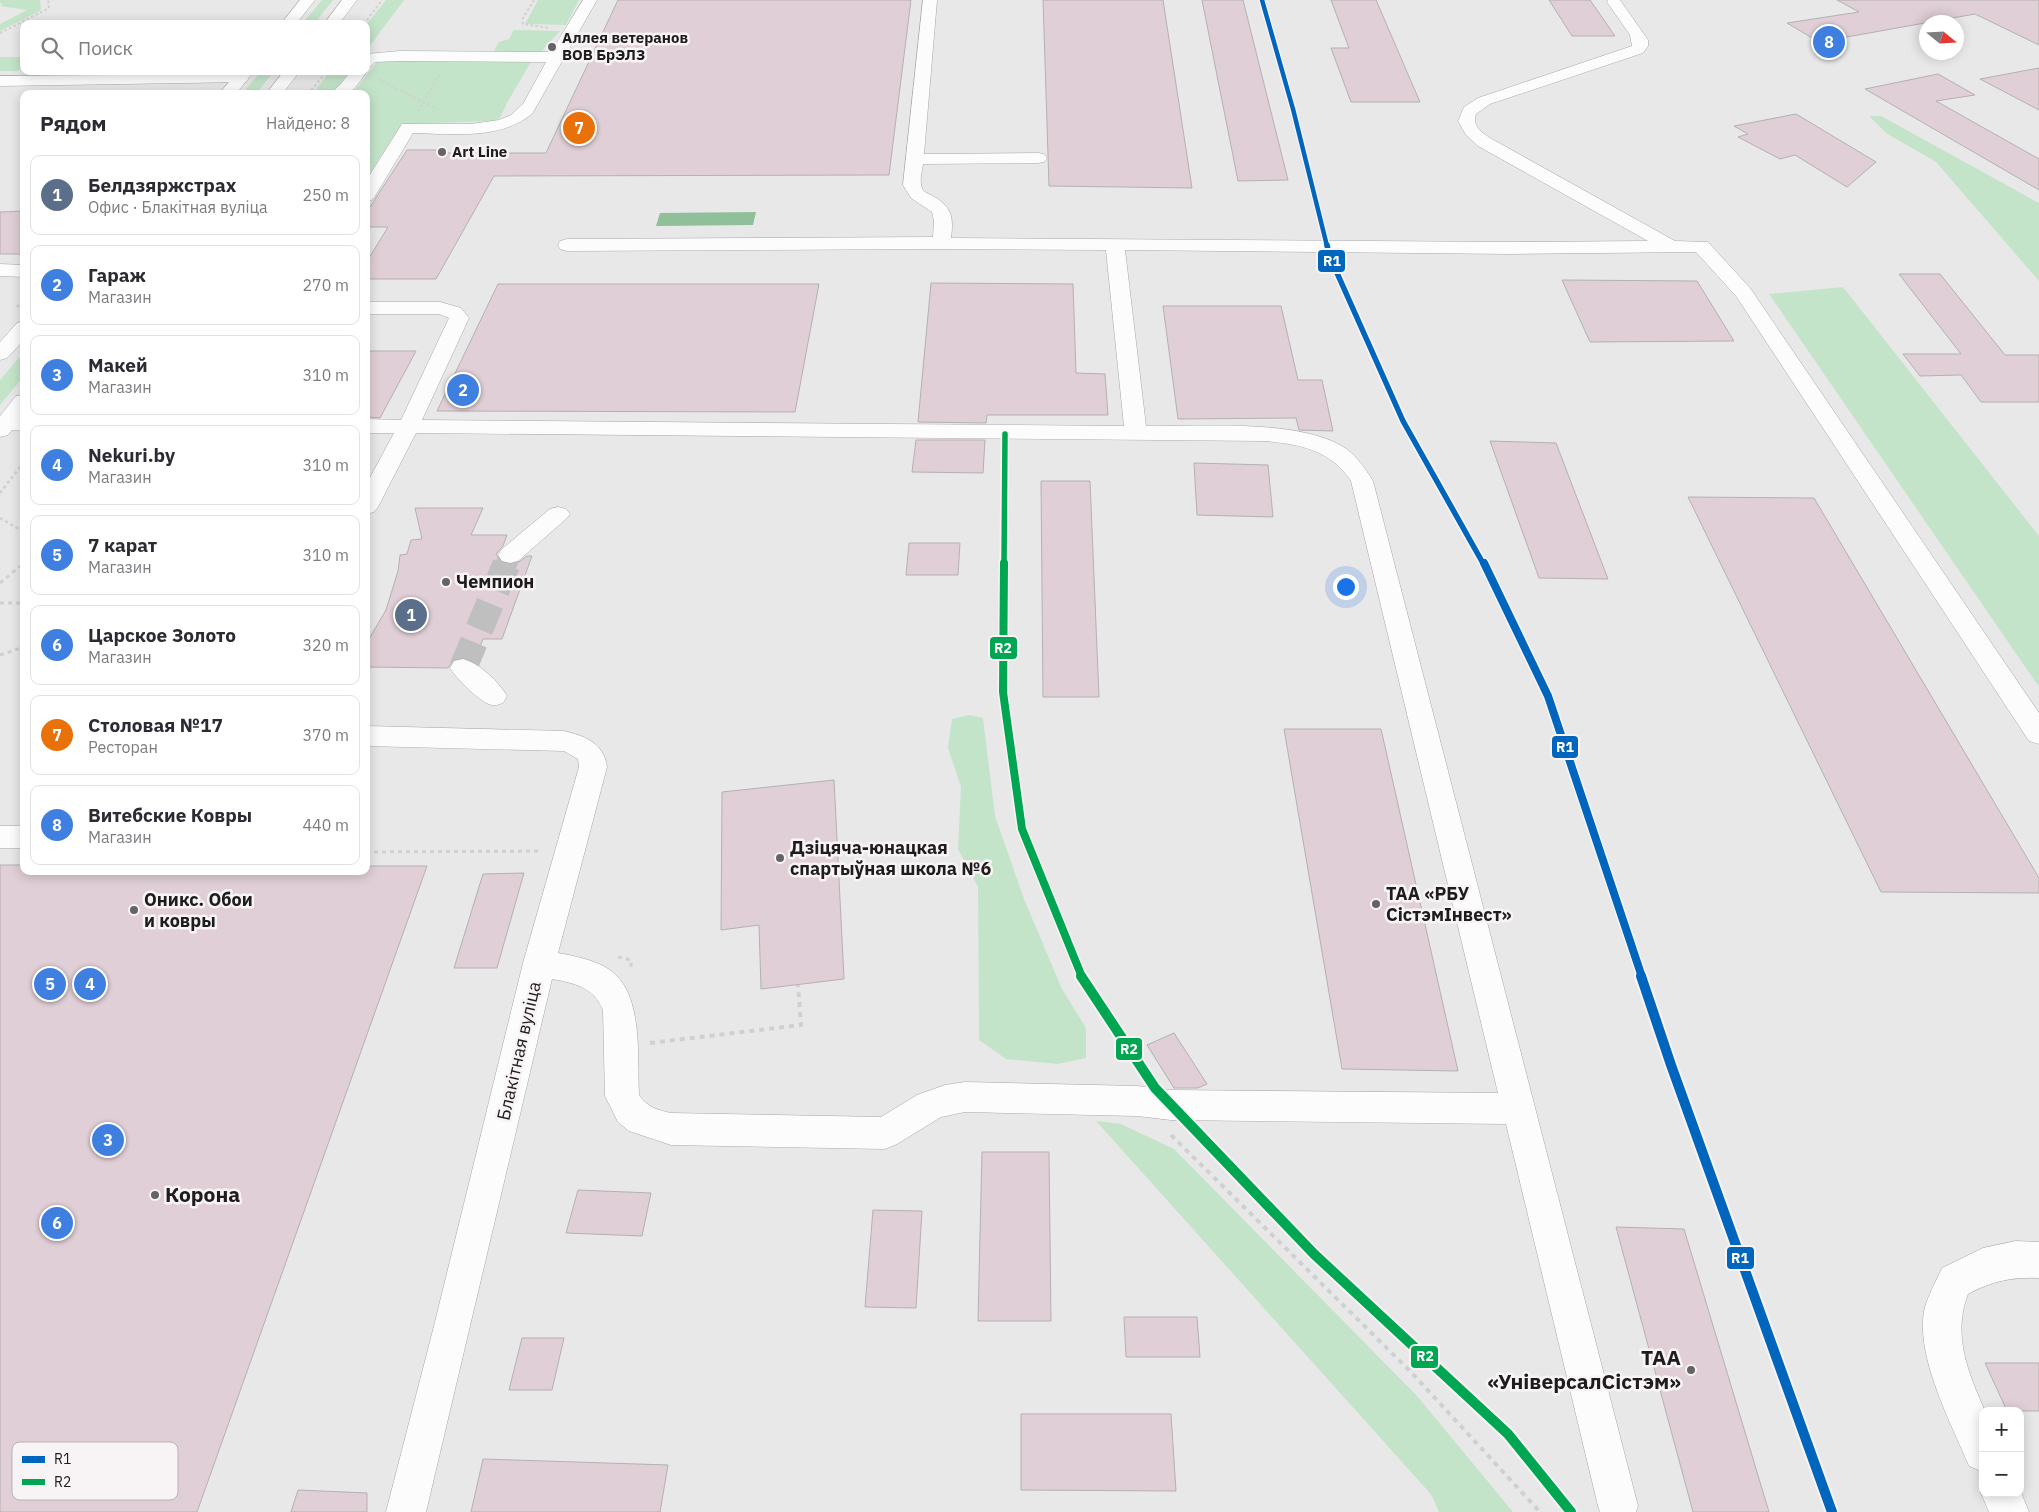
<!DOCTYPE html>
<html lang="ru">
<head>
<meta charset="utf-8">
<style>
  body { margin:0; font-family:"IBM Plex Sans",sans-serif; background:#f2f2f3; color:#2b2b33 }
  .controls { position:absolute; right:15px; bottom:15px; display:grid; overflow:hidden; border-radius:10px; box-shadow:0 2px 12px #0003 }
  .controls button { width:45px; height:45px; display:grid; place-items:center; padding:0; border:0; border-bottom:1px solid #e1e1e2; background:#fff; color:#2b2b33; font:25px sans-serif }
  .compass { position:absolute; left:1919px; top:15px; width:45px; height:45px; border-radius:50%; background:#fff; box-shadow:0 2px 12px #0003; rotate:108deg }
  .you { position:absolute; left:1345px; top:586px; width:18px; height:18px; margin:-12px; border:4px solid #fff; border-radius:50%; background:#1a73e8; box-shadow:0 0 0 8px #1a73e833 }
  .badge { display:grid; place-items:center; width:32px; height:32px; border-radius:50%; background:#111827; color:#fff; font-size:16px; font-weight:700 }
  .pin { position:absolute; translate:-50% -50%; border:2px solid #fff; box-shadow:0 1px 5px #0006 }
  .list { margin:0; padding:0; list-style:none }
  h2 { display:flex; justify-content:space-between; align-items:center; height:65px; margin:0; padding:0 20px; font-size:21px }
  h2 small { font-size:16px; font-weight:400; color:#7c7c81 }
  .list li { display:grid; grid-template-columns:32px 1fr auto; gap:15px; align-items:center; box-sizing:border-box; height:80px; margin:0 10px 10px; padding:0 10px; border:1px solid #e1e1e2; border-radius:10px }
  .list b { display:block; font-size:19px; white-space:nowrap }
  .list p { margin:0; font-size:16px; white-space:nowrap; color:#7c7c81 }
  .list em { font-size:16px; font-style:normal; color:#7c7c81 }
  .icon { flex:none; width:28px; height:28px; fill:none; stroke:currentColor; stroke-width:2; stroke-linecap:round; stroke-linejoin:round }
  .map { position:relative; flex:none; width:2039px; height:1512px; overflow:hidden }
  .search { position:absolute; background:#fff; box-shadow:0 2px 12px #0003; left:20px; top:20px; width:350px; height:55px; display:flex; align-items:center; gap:12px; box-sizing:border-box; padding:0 18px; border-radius:10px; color:#7c7c81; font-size:19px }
  .panel { position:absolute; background:#fff; box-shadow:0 2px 12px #0003; left:20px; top:90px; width:350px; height:785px; border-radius:10px }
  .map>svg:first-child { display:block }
  .green { fill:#c4e4c9 }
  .water { fill:#8fc099 }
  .building { fill:#e0cfd6; stroke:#b3b1b2 }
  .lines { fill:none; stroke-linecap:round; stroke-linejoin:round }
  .minor-tunnel-far1 { stroke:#c0bfbf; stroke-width:21; stroke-dasharray:21 11; stroke-linecap:butt }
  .minor-tunnel { stroke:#c0bfbf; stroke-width:28; stroke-dasharray:28 14; stroke-linecap:butt }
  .minor-casing { stroke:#a9a8a8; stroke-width:1 }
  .major-casing { stroke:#a9a8a8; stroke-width:1 }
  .path-far3 { stroke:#d1d0d1; stroke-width:2; stroke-dasharray:2.5 2.5; stroke-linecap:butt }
  .path-far2 { stroke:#d1d0d1; stroke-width:2.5; stroke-dasharray:3 3; stroke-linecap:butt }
  .path-far1 { stroke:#d1d0d1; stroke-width:3; stroke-dasharray:4 4; stroke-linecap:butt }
  .path { stroke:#d1d0d1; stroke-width:4; stroke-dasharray:5 5; stroke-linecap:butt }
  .minor { fill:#fcfcfc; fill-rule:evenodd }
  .major { fill:#fcfcfc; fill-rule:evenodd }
  .rail-1-far3-casing { stroke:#f8f4f5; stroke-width:7 }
  .rail-1-far2-casing { stroke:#f8f4f5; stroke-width:9 }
  .rail-1-far1-casing { stroke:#f8f4f5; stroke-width:11 }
  .rail-1-casing { stroke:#f8f4f5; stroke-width:14 }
  .rail-2-far2-casing { stroke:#f8f4f5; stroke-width:9 }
  .rail-2-far1-casing { stroke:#f8f4f5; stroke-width:11 }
  .rail-2-casing { stroke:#f8f4f5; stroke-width:14 }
  .rail-1-far3 { stroke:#0065bd; stroke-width:4.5 }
  .rail-1-far2 { stroke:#0065bd; stroke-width:5.5 }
  .rail-1-far1 { stroke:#0065bd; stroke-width:8 }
  .rail-1 { stroke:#0065bd; stroke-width:10 }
  .rail-2-far2 { stroke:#00a651; stroke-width:5.5 }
  .rail-2-far1 { stroke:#00a651; stroke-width:8 }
  .rail-2 { stroke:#00a651; stroke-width:10 }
  .poi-dot { fill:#656364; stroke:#f8f4f5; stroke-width:2 }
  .labels { text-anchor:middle; stroke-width:5; stroke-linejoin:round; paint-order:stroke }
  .far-poi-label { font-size:15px; font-weight:bold; fill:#1e1c1d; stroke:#f8f4f5; text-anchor:start }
  .poi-label { font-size:18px; font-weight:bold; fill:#1e1c1d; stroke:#f8f4f5; text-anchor:start }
  .street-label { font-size:18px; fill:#1e1c1d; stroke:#f8f4f5 }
  .near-poi-label { font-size:21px; font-weight:bold; fill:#1e1c1d; stroke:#f8f4f5; text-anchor:start }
  .key { fill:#f8f4f5; stroke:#b7b3b4; stroke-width:1 }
  .key-label { font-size:14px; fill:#1e1c1d }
  .line-badge { stroke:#f8f4f5; stroke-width:2 }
  .badge-label { font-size:14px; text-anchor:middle; font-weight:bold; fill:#fff }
</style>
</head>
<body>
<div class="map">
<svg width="2039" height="1512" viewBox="0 0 2039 1512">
  <rect width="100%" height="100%" fill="#e9e8e8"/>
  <path class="green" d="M0 0H40L41 10 0 31V24L27 10 0 6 3 4 0 3Z
    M322 0H333L314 24H302Z
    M386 0H404L366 51V25Z
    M538 0H579L566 25 525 24Z
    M514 30 560 31 541 52 493 53 499 42 509 39Z
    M0 57H24V66L18 71H0Z
    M389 59 532 60 507 103 500 118 494 121 402 124 366 179V94H352L377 62Z
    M261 71H274L256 94H242Z
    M330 71H351C338 89 336 93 313 93Z
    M1869 116H1881L2039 203V281L1936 162 1886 133Z
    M1843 287 2039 536V687L1769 294Z
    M24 352V376L0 405V380Z
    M969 715 983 718 995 816 1024 899 1062 989 1086 1028V1058L1058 1064 1006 1059 979 1040 978 887 958 849 961 787 948 748 952 719Z
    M1096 1121 1121 1124 1174 1149 1418 1397 1513 1512H1439L1432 1496 1428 1491Z"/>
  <path class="water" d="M756 212 753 225 656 226 660 213Z"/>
  <path class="building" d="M618 0H911L889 175 494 176 436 279H366V263L388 227H366V213L407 150H447L445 153H546Z
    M1043 0H1163L1192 188 1049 186Z
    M1202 0H1243L1288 180 1238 181Z
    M1331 0H1376L1420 102H1351L1331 48H1349Z
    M1549 0H1590L1615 36H1572Z
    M1837 0H2039V45L1975 14 1819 42 1787 23 1859 12Z
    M2039 68V110L1980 79Z
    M1938 74 1975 95 1936 101 2039 159V190L1865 89Z
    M1796 114 1876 162 1847 187 1795 155 1780 159 1738 137 1748 134 1734 126Z
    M24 211V254H0V212Z
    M1899 274H1940L2005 355H2039V402H1981L1961 375 1920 376 1903 354H1961Z
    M1562 280 1697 281 1734 341 1590 342Z
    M931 283 1073 284 1076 373 1105 374 1108 415H987L986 423 918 422Z
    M498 284H819L795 412 437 411Z
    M1163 306H1281L1298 380H1322L1333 431 1299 430 1296 418 1178 419Z
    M366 351H416L380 418 366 417Z
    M916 440H985L983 473 912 472Z
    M1490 441 1556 443 1608 579 1539 578Z
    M1194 463 1268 465 1273 517 1197 515Z
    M1041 481H1090L1099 697H1043Z
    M1688 497 1814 498 2039 878V893L1881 892Z
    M415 508H483L471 535H507L503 546 496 554 502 563 510 565 519 562 527 556H532L502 639H483L474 662 464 657 454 659 448 668 366 667V644L386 610 398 571 400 555 407 554 411 540 422 539Z
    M909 543H960L958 575H906Z
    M1284 729H1381L1458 1071 1342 1069Z
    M834 780 844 979 761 989 759 925 721 930 722 792Z
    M0 865H24V871H366V866H427L197 1512H0Z
    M524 873 497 968H454L483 874Z
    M1174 1033 1207 1084 1198 1088H1174L1147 1045Z
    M982 1152H1049L1051 1321H978Z
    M578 1190 651 1193 642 1236 566 1233Z
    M873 1210 922 1211 916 1308 865 1307Z
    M1616 1227 1684 1229 1769 1512H1693Z
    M1124 1317H1197L1200 1357H1126Z
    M522 1338H564L552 1390H509Z
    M1985 1363H2039V1411H2007Z
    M1021 1414H1171L1176 1491 1021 1490Z
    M483 1459 668 1465 660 1512H471Z
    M298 1490 367 1493V1512H291Z"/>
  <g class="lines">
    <path class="minor-tunnel-far1" d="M506 565 510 555"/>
    <path class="minor-tunnel" d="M463 668 507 563"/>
    <defs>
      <path id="minor" d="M583 0H597L532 114C500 140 451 134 413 133L375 196 372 200 366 201V181L402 124H471L499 120 511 115 523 104 546 62 400 61 375 62 371 66 366 68V54L400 51 551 52Z
        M923 0H937L924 154 1038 153 1044 154 1047 158 1044 162 1038 163 923 164C922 171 919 181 922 188 923 192 927 193 931 195 951 206 954 215 951 238L1509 242 1648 241 1478 146 1466 135 1458 121 1464 107 1478 98 1632 46 1630 35 1607 2 1608 0H1620L1648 40V46L1643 53 1490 104 1476 114C1472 126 1481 132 1490 138L1675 241 1708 242 1750 288 2039 713V744L2029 741 1736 296 1696 252 1509 254 1125 250 1146 426C1200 427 1293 419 1340 445 1355 453 1364 467 1373 481L1638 1506 1636 1512H1600L1598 1506 1506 1124 1171 1120 1137 1116 965 1112 941 1117 897 1144 885 1149 671 1145 629 1131 618 1122 605 1096 603 1010C594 987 574 983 552 979L426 1512H386L434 1326 523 963 579 767 578 759 564 751 366 746V726L564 731C585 736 604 743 607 767L558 953C575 956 595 960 610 970 644 994 637 1057 639 1095 647 1107 657 1110 671 1113L881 1117 917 1095 945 1085 965 1082 1137 1086 1171 1090 1498 1093 1351 481C1331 450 1299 444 1265 441L416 433 378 507 374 512 366 514V485L394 433H366V419L401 420 449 318 439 314H366V302H440L461 308 469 318 422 420 1124 426 1106 250 941 249 567 251 560 249 558 245 560 241 567 239 933 237 934 221 932 212 911 198 903 185Z
        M366 70 367 71C353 91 354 94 329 94L340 85 351 71Z
        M240 74 246 76 248 79 246 82 0 86V76Z
        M0 264 24 265V277L0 276Z
        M5 417H24V431L0 429V419Z
        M558 507 566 509 570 514 566 519 518 561 510 563 502 561 498 555 502 549 550 509Z
        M463 659C479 663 499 682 507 696L503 703C499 704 496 706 492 705 480 703 456 678 450 668L454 661Z
        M0 826H24V848H0Z
        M2016 1241 2039 1242V1278C2012 1277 1992 1281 1968 1294 1952 1335 1968 1372 1985 1411H1983V1472L1969 1466C1951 1423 1916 1358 1924 1311 1927 1297 1936 1282 1942 1268L1983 1248Z
        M1983 1488V1493H2020V1490L2029 1512H1989L1981 1493Z"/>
      <path id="major" d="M300 0H315L296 24H281Z
        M342 0H357L339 24H324Z
        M238 71H254L236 94H219Z
        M284 71H300L282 94H266Z
        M24 321V340L7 358 0 360V342L17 323Z
        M24 395V415L8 435 0 437V416L16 396Z"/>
    </defs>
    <use href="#minor" class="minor-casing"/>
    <use href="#major" class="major-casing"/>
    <path class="path-far3" d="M534 0 522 20 523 24 549 28
      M364 24 382 0
      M0 33 49 8 48 0
      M378 79 437 109
      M308 94 327 71
      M418 111 439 75"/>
    <path class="path-far2" d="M17 307 24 300
      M0 493 24 462
      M0 518 24 532
      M22 565 24 563"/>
    <path class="path-far1" d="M0 583 24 563
      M0 603H24
      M0 655 24 647
      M366 852 541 851
      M618 957 631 960V971"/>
    <path class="path" d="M650 1043 801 1025 798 985
      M1171 1135 1411 1372 1540 1512"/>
    <use href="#minor" class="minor"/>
    <use href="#major" class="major"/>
    <defs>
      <path id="rail-1-far3" d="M1262 0 1293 109 1327 246"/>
      <path id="rail-1-far2" d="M1327 245 1329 255 1403 421 1484 565"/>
      <path id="rail-1-far1" d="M1484 563 1548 696 1642 977"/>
      <path id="rail-1" d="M1641 976 1671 1065 1832 1512"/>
      <path id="rail-2-far2" d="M1004 565 1005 434"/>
      <path id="rail-2-far1" d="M1004 563 1003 692 1022 829 1082 977"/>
      <path id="rail-2" d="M1081 976 1155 1088 1314 1254 1508 1434 1571 1512"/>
    </defs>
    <use href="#rail-1-far3" class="rail-1-far3-casing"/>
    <use href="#rail-1-far2" class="rail-1-far2-casing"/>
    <use href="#rail-1-far1" class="rail-1-far1-casing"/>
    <use href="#rail-1" class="rail-1-casing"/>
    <use href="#rail-2-far2" class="rail-2-far2-casing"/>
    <use href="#rail-2-far1" class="rail-2-far1-casing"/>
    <use href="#rail-2" class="rail-2-casing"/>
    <use href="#rail-1-far3" class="rail-1-far3"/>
    <use href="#rail-1-far2" class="rail-1-far2"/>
    <use href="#rail-1-far1" class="rail-1-far1"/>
    <use href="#rail-1" class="rail-1"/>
    <use href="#rail-2-far2" class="rail-2-far2"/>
    <use href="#rail-2-far1" class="rail-2-far1"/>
    <use href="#rail-2" class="rail-2"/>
  </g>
  <g class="poi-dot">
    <circle cx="552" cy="47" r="5"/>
    <circle cx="442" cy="152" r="5"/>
    <circle cx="446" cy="582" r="5"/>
    <circle cx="780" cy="858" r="5"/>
    <circle cx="1376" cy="904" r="5"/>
    <circle cx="134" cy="910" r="5"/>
    <circle cx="155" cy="1195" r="5"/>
    <circle cx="1691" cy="1370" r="5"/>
  </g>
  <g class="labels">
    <g class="far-poi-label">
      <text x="562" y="43">Аллея ветеранов<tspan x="562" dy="17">ВОВ БрЭЛЗ</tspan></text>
      <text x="452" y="157">Art Line</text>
    </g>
    <g class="poi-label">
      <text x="456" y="588">Чемпион</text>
      <text x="790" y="854">Дзіцяча-юнацкая<tspan x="790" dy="21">спартыўная школа №6</tspan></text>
      <text x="1386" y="900">ТАА «РБУ<tspan x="1386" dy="21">СістэмІнвест»</tspan></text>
      <text x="144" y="906">Оникс. Обои<tspan x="144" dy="21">и ковры</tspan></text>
    </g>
    <g class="street-label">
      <text transform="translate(519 1051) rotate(-77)" y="6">Блакітная вуліца</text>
    </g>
    <g class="near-poi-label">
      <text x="165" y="1202">Корона</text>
      <text x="1681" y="1365" text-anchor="end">ТАА<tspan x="1681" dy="24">«УніверсалСістэм»</tspan></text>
    </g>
  </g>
  <rect x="12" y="1442" width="166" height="58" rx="8" class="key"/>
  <rect x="22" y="1456" width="23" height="7" fill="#0065bd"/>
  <rect x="22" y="1479" width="23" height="6" fill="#00a651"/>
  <g class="key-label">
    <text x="54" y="1464">R1</text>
    <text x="54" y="1487">R2</text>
  </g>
  <g class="line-badge">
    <rect x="1317" y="249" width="29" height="24" rx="5" fill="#0065bd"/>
    <rect x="989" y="636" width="29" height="24" rx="5" fill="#00a651"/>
    <rect x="1551" y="735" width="28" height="24" rx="5" fill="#0065bd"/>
    <rect x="1115" y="1037" width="28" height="24" rx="5" fill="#00a651"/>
    <rect x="1726" y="1246" width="29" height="24" rx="5" fill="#0065bd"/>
    <rect x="1410" y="1345" width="29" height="24" rx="5" fill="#00a651"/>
  </g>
  <g class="badge-label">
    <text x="1332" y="266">R1</text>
    <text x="1003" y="653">R2</text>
    <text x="1565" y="752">R1</text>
    <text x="1129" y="1054">R2</text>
    <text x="1740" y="1263">R1</text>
    <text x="1425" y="1361">R2</text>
  </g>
</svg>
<div class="controls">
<button>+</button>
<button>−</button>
</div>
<svg class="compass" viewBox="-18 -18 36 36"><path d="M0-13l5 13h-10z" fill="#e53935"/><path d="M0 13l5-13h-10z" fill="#7c7c81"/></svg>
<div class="you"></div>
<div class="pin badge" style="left:411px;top:615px;background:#5c6f8a">1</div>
<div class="pin badge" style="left:463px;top:390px;background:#3f7fe0">2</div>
<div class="pin badge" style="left:108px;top:1140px;background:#3f7fe0">3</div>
<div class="pin badge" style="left:90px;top:984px;background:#3f7fe0">4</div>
<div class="pin badge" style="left:50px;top:984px;background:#3f7fe0">5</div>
<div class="pin badge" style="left:57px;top:1223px;background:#3f7fe0">6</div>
<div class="pin badge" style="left:579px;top:128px;background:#e8710a">7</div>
<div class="pin badge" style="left:1829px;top:42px;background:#3f7fe0">8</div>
<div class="search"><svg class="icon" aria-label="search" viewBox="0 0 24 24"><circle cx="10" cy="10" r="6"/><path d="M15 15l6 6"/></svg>Поиск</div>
<section class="panel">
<h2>Рядом<small>Найдено: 8</small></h2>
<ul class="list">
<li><span class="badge" style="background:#5c6f8a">1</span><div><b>Белдзяржстрах</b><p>Офис · Блакітная вуліца</p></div><em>250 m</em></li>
<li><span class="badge" style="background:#3f7fe0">2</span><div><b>Гараж</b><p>Магазин</p></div><em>270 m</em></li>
<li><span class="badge" style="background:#3f7fe0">3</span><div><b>Макей</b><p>Магазин</p></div><em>310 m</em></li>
<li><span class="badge" style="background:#3f7fe0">4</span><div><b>Nekuri.by</b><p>Магазин</p></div><em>310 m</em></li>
<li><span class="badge" style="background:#3f7fe0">5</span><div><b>7 карат</b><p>Магазин</p></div><em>310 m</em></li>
<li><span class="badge" style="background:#3f7fe0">6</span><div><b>Царское Золото</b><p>Магазин</p></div><em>320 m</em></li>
<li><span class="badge" style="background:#e8710a">7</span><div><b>Столовая №17</b><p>Ресторан</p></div><em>370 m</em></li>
<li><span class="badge" style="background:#3f7fe0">8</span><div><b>Витебские Ковры</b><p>Магазин</p></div><em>440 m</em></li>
</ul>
</section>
</div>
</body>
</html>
